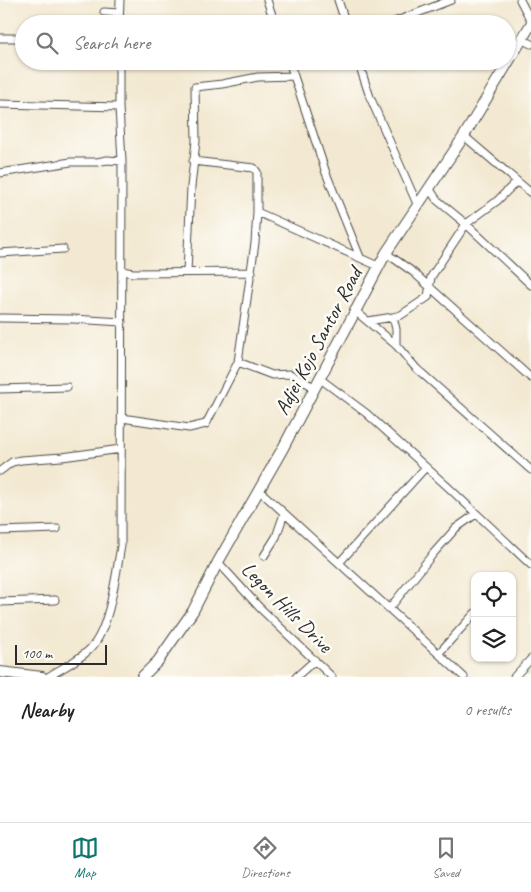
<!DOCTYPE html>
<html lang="en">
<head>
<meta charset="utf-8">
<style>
  body { margin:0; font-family:Caveat,sans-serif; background:#f2f2f2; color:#222 }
  .controls { position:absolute; right:15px; bottom:15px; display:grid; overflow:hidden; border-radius:10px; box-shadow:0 1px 4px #0004 }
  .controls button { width:45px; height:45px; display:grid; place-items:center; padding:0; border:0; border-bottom:1px solid #e0e0e0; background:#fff; color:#222; font:25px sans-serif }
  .scale { position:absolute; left:15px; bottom:12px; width:92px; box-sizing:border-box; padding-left:5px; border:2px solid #2b2b2b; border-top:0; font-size:14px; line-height:18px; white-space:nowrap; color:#2b2b2b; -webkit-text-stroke:4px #fdfcf7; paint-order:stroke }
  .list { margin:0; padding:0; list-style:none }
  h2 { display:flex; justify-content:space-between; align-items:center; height:65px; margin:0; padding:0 20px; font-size:21px }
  h2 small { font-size:16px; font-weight:400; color:#767676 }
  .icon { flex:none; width:28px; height:28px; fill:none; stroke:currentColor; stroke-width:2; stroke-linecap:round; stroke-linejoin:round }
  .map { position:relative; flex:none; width:531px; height:677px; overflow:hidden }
  .search { position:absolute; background:#fff; box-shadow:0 1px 4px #0004; left:15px; right:15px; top:15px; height:55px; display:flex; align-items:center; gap:12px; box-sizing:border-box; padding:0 18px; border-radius:28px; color:#767676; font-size:19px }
  .sheet { height:145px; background:#fff }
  nav { display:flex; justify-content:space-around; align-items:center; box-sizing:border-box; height:70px; border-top:1px solid #e0e0e0; background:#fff; font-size:14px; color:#767676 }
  nav a { display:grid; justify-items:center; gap:2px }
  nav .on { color:#0f766e }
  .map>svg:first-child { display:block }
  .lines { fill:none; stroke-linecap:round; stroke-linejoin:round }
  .street-casing { stroke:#494844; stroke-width:9 }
  .secondary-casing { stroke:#494844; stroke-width:12 }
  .street { stroke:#fff; stroke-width:7 }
  .secondary { stroke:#fff; stroke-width:10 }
  .labels { text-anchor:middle; stroke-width:5; stroke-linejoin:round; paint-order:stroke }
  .street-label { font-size:21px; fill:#2b2b2b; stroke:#fdfcf7 }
</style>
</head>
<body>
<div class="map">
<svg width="531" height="677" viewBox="0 0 531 677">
  <rect width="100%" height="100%" fill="#fdfcf7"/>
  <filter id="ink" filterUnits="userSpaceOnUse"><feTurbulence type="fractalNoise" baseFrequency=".02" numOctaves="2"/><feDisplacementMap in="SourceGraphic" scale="10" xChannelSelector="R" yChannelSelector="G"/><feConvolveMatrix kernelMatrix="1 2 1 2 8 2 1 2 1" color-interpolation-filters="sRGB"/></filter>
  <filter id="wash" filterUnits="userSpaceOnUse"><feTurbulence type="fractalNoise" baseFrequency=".0096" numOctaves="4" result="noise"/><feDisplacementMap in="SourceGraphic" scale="20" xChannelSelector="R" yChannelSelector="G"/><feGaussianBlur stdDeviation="1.12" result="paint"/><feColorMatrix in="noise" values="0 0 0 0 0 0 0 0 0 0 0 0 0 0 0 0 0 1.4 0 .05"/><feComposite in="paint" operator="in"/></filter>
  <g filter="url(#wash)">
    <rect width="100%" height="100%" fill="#f3e9d2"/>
  </g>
  <g filter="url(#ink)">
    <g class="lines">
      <defs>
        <path id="street" d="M267 0 275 24
          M338 0 346 24
          M520 0 531 21
          M104 12 119 13
          M119 24 120 0
          M389 24 451 0
          M0 38H24
          M521 39 531 44
          M289 61 326 173 360 257
          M358 61 370 97 418 206
          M0 104 119 107
          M464 136 531 193
          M193 161 254 168 257 172V212L255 243 238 362 272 375 290 374 314 387
          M0 173 71 162H97L107 160 122 161
          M429 188 437 200 466 224 531 285
          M257 212 378 266
          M0 253 63 249
          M386 253 413 272 531 378
          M122 271 133 273 252 272
          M187 272 191 187 196 141 195 87 222 84 258 77 294 76
          M354 310 396 345 416 368 531 470
          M0 318 73 319 122 322
          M368 321 393 317
          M396 345V329L393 317 401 315 428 297 431 277 466 224 497 201 517 181
          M319 378 366 413 448 487 531 565
          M0 389 67 387
          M122 418 189 428 206 424 238 362
          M0 471 12 462 21 460 62 457 121 449
          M260 491 464 677
          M0 531 57 529
          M264 556 276 537 284 514
          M218 562 259 607 332 677
          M339 563 426 467
          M0 602 55 600
          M389 609 432 555 456 528 476 514
          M439 653 475 613
          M48 677C62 668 79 660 90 649 110 630 116 573 121 546L122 161 119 107V61
          M296 677 315 660
          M514 677 531 659"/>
        <path id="secondary" d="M0 672 42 677
          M142 677 158 661 193 611 218 562 283 448 386 253 464 136 531 24"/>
      </defs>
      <use href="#street" class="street-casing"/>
      <use href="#secondary" class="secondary-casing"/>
      <use href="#street" class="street"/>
      <use href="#secondary" class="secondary"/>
    </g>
  </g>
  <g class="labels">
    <g class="street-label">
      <text transform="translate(318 341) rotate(-62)" y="7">Adjei Kojo Santor Road</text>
      <text transform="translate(287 607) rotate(45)" y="7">Legon Hills Drive</text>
    </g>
  </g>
</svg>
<div class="controls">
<button><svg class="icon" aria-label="locate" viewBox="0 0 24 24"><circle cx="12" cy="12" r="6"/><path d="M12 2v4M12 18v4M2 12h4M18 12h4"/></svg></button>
<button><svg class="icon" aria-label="layers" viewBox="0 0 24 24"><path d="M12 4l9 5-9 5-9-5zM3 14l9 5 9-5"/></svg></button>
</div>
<div class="scale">100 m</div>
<div class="search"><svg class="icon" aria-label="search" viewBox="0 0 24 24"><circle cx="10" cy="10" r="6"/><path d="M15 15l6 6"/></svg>Search here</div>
</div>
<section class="sheet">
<h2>Nearby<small>0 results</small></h2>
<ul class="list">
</ul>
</section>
<nav>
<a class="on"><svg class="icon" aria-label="map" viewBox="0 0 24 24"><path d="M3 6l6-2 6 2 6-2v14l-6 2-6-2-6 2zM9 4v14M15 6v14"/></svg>Map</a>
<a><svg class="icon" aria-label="directions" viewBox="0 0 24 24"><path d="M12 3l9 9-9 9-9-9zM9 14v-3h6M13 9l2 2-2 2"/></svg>Directions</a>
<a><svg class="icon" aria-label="saved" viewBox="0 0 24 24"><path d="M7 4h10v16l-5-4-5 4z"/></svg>Saved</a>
</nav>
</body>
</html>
